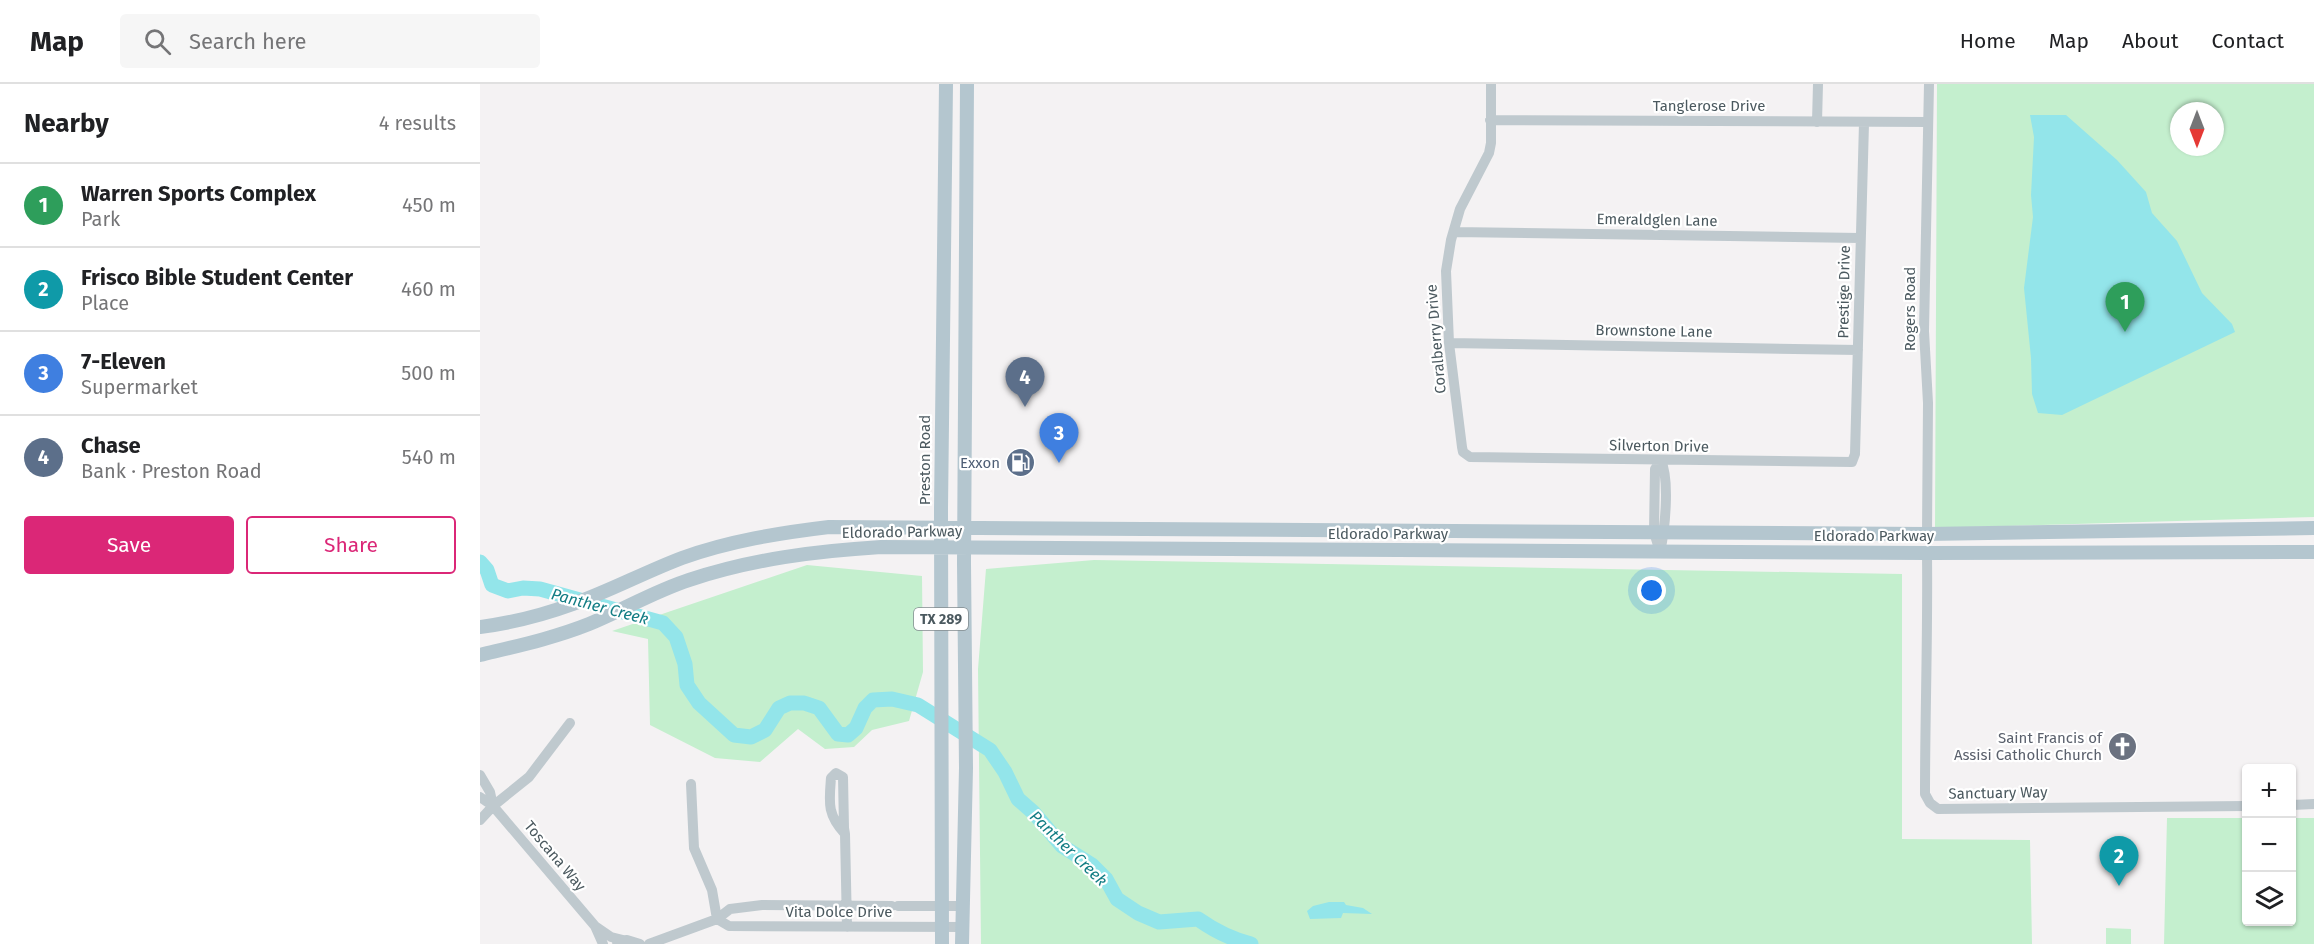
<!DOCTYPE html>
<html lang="en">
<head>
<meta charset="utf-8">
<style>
  body { margin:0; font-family:"Fira Sans",sans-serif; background:#f6f6f6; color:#202124 }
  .controls { position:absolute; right:18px; bottom:18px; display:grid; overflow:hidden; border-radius:6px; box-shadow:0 2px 4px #0004 }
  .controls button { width:54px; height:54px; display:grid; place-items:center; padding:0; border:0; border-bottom:2px solid #e0e0e0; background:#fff; color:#202124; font:30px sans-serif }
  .compass { position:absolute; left:1690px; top:18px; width:54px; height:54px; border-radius:50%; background:#fff; box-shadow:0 2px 4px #0004; rotate:180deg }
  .you { position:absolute; left:1172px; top:507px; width:21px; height:21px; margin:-15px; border:4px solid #fff; border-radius:50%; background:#1a73e8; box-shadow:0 0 0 9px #1a73e833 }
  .badge { display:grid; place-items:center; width:39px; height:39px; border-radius:50%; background:#db2777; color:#fff; font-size:20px; font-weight:700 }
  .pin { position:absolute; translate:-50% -50px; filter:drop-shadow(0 2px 3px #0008) }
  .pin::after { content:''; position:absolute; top:32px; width:21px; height:18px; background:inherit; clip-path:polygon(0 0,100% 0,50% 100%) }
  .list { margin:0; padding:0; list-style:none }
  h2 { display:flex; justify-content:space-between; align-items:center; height:78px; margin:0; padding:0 24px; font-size:26px }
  h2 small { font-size:20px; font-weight:400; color:#757577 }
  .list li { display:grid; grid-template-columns:39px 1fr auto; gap:18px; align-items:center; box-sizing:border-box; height:84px; padding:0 24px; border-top:2px solid #e0e0e0 }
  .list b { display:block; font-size:22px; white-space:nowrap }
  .list p { margin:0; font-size:20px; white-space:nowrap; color:#757577 }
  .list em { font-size:20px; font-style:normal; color:#757577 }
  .actions { display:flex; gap:12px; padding:18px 24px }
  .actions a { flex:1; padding:14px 0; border:2px solid #db2777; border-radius:6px; text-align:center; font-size:21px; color:#db2777 }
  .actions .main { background:#db2777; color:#fff }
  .icon { flex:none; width:33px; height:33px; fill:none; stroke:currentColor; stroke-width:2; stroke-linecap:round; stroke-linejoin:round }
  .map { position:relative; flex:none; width:1834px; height:860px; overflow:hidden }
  header { display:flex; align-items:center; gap:36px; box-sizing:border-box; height:84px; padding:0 30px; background:#fff; border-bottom:2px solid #e0e0e0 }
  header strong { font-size:28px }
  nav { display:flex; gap:33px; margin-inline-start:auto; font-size:21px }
  .search { width:420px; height:54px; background:#f6f6f6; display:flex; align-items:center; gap:15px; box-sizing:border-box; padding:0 21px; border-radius:6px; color:#757577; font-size:22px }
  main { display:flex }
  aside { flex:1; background:#fff }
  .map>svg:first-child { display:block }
  .green { fill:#c4efce; fill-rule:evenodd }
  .water { fill:#93e5ea }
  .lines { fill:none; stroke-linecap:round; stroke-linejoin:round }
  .stream { stroke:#93e5ea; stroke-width:2 }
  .river { stroke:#93e5ea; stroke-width:15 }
  .minor { stroke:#bfc9ce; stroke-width:10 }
  .major { stroke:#b4c6cf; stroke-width:14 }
  .labels { text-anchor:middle; stroke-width:4.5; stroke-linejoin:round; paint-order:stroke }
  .shield { fill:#fff; stroke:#818b8f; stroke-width:1.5 }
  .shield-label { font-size:14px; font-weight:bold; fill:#4b595f }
  .street-label { font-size:15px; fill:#4b595f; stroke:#fff }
  .service-label { font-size:15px; fill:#4e5e75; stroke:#fff; text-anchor:end }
  .worship-label { font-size:15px; fill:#5b616d; stroke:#fff; text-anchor:end }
  .water-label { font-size:16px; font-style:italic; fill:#127d84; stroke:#fff }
</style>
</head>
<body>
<header>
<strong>Map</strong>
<div class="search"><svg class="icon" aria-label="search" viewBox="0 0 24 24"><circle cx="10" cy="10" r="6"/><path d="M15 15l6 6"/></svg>Search here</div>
<nav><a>Home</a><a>Map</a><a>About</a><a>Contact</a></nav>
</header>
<main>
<aside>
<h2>Nearby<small>4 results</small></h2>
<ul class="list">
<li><span class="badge" style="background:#2e9e5b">1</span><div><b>Warren Sports Complex</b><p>Park</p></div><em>450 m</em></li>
<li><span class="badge" style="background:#0f9aa8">2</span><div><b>Frisco Bible Student Center</b><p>Place</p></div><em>460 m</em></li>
<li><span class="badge" style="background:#3f7fe0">3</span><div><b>7-Eleven</b><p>Supermarket</p></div><em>500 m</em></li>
<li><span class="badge" style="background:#5c6f8a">4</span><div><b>Chase</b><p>Bank · Preston Road</p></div><em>540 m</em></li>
</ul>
<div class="actions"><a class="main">Save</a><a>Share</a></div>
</aside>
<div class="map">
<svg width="1834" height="860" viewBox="0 0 1834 860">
  <rect width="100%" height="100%" fill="#f4f2f3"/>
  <path class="green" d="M1457 0H1834V433L1455 444ZM1699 27H1735V63H1699Z
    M614 476 1422 490V755L1550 756 1552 860H501L498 585 506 485Z
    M327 481 442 492 443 588 429 637 392 646 374 663 345 665 318 645 280 678 235 674 170 641 168 555 132 547Z
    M1687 734H1766V838H1812V734H1834V860H1684Z
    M1626 844 1651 845V860H1626Z"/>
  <path class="water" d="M1550 31H1586L1637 76 1666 108 1672 129 1697 157 1722 209 1752 240 1755 248 1582 331 1558 329 1552 310 1551 274 1544 204 1553 133 1551 111 1554 53Z
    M849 818H864L866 821 883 824 892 830 863 829 861 834 830 835 827 827 833 822Z"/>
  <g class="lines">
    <path class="stream" d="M761 860 763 858"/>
    <path class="river" d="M0 478 7 486 12 501 28 507 43 504 60 505 183 539 196 553 205 580 207 601 219 619 254 651 271 653 285 646 299 624 310 619H324L339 624 358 650 368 651 376 644 385 624 393 616 412 615 438 621 510 666 525 688 538 715 554 729 582 762 612 781 626 795 637 815 658 829 679 838 718 835C735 847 750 855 771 860"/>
    <path class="minor" d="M1011 0V59L1009 69 980 125 971 156 966 187 969 259 982 363 983 368 990 373 1372 378 1375 370 1384 39
      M1010 36 1448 38
      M1337 38 1338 0
      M974 148 1380 154
      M969 259 1378 266
      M1181 377C1190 396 1185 446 1180 468L1174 448 1175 385Z
      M1447 450 1448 319 1444 247 1449 0
      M1447 469C1448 549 1445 629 1445 710L1450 719 1458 725 1766 722
      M0 691 10 708 13 722
      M211 700 214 764 232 806 237 835
      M0 713 13 722 115 842 131 853 143 856
      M1812 721 1834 720
      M0 736 13 722 49 693 90 639
      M365 750C347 730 349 719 351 694L356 689 363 693 364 744 365 750 367 843
      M418 822H483
      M237 835 249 842 483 843
      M115 842 123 860
      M137 858 147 856 160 860
      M169 860 237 835 250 825 282 821 412 822"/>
    <path class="major" d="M0 543C31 539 63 531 93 520 130 507 165 488 202 474 249 457 299 449 349 443L1447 450 1834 444
      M0 571C37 562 74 554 109 540 143 526 175 507 209 496 272 475 336 467 401 463L1447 469 1834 468
      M462 860 461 425 466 0
      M482 860 486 684 484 479 487 0"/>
  </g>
  <defs>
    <symbol id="fuel-disc" viewBox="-11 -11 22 22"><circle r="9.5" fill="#5c6f8a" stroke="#fff"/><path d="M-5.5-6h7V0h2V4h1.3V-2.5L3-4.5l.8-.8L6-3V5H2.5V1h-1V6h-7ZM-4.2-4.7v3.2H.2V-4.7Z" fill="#fff"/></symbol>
    <symbol id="church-disc" viewBox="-11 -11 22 22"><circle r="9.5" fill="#6b7280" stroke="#fff"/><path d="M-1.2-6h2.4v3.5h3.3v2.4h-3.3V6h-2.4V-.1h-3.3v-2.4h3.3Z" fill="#fff"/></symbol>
  </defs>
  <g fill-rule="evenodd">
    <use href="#fuel-disc" x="524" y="362" width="33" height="33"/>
    <use href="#church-disc" x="1626" y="646" width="33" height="33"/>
  </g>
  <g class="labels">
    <rect class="shield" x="434" y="524" width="54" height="22" rx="4.5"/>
    <g class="shield-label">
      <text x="461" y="540">TX 289</text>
    </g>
    <g class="street-label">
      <text x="1229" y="27">Tanglerose Drive</text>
      <text transform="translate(1177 136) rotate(1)" y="5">Emeraldglen Lane</text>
      <text transform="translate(1364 208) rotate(-89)" y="5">Prestige Drive</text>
      <text transform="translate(1430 225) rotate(-90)" y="5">Rogers Road</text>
      <text transform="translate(1174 247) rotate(1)" y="5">Brownstone Lane</text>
      <text transform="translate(956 255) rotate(-95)" y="5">Coralberry Drive</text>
      <text transform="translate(1179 362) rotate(1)" y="5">Silverton Drive</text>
      <text transform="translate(445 376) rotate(-90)" y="5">Preston Road</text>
      <text transform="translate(422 448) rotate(-1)" y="5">Eldorado Parkway</text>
      <text x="908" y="455">Eldorado Parkway</text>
      <text x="1394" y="457">Eldorado Parkway</text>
      <text transform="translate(1518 709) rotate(-1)" y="5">Sanctuary Way</text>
      <text transform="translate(75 772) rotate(50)" y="5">Toscana Way</text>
      <text x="359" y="833">Vita Dolce Drive</text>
    </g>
    <g class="service-label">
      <text x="520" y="384">Exxon</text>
    </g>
    <g class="worship-label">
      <text x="1622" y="659">Saint Francis of<tspan x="1622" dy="17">Assisi Catholic Church</tspan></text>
    </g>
    <g class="water-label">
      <text transform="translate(120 522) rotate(15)" y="6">Panther Creek</text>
      <text transform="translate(589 764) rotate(44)" y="6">Panther Creek</text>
    </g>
  </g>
</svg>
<div class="controls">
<button>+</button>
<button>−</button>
<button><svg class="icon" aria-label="layers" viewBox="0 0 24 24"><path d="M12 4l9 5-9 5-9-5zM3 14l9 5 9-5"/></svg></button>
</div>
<svg class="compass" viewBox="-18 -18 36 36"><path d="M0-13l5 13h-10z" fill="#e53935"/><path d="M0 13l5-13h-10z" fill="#757577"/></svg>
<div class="you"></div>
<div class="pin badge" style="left:1645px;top:248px;background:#2e9e5b">1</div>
<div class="pin badge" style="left:1639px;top:802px;background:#0f9aa8">2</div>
<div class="pin badge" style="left:579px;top:379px;background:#3f7fe0">3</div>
<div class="pin badge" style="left:545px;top:323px;background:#5c6f8a">4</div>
</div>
</main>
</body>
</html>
